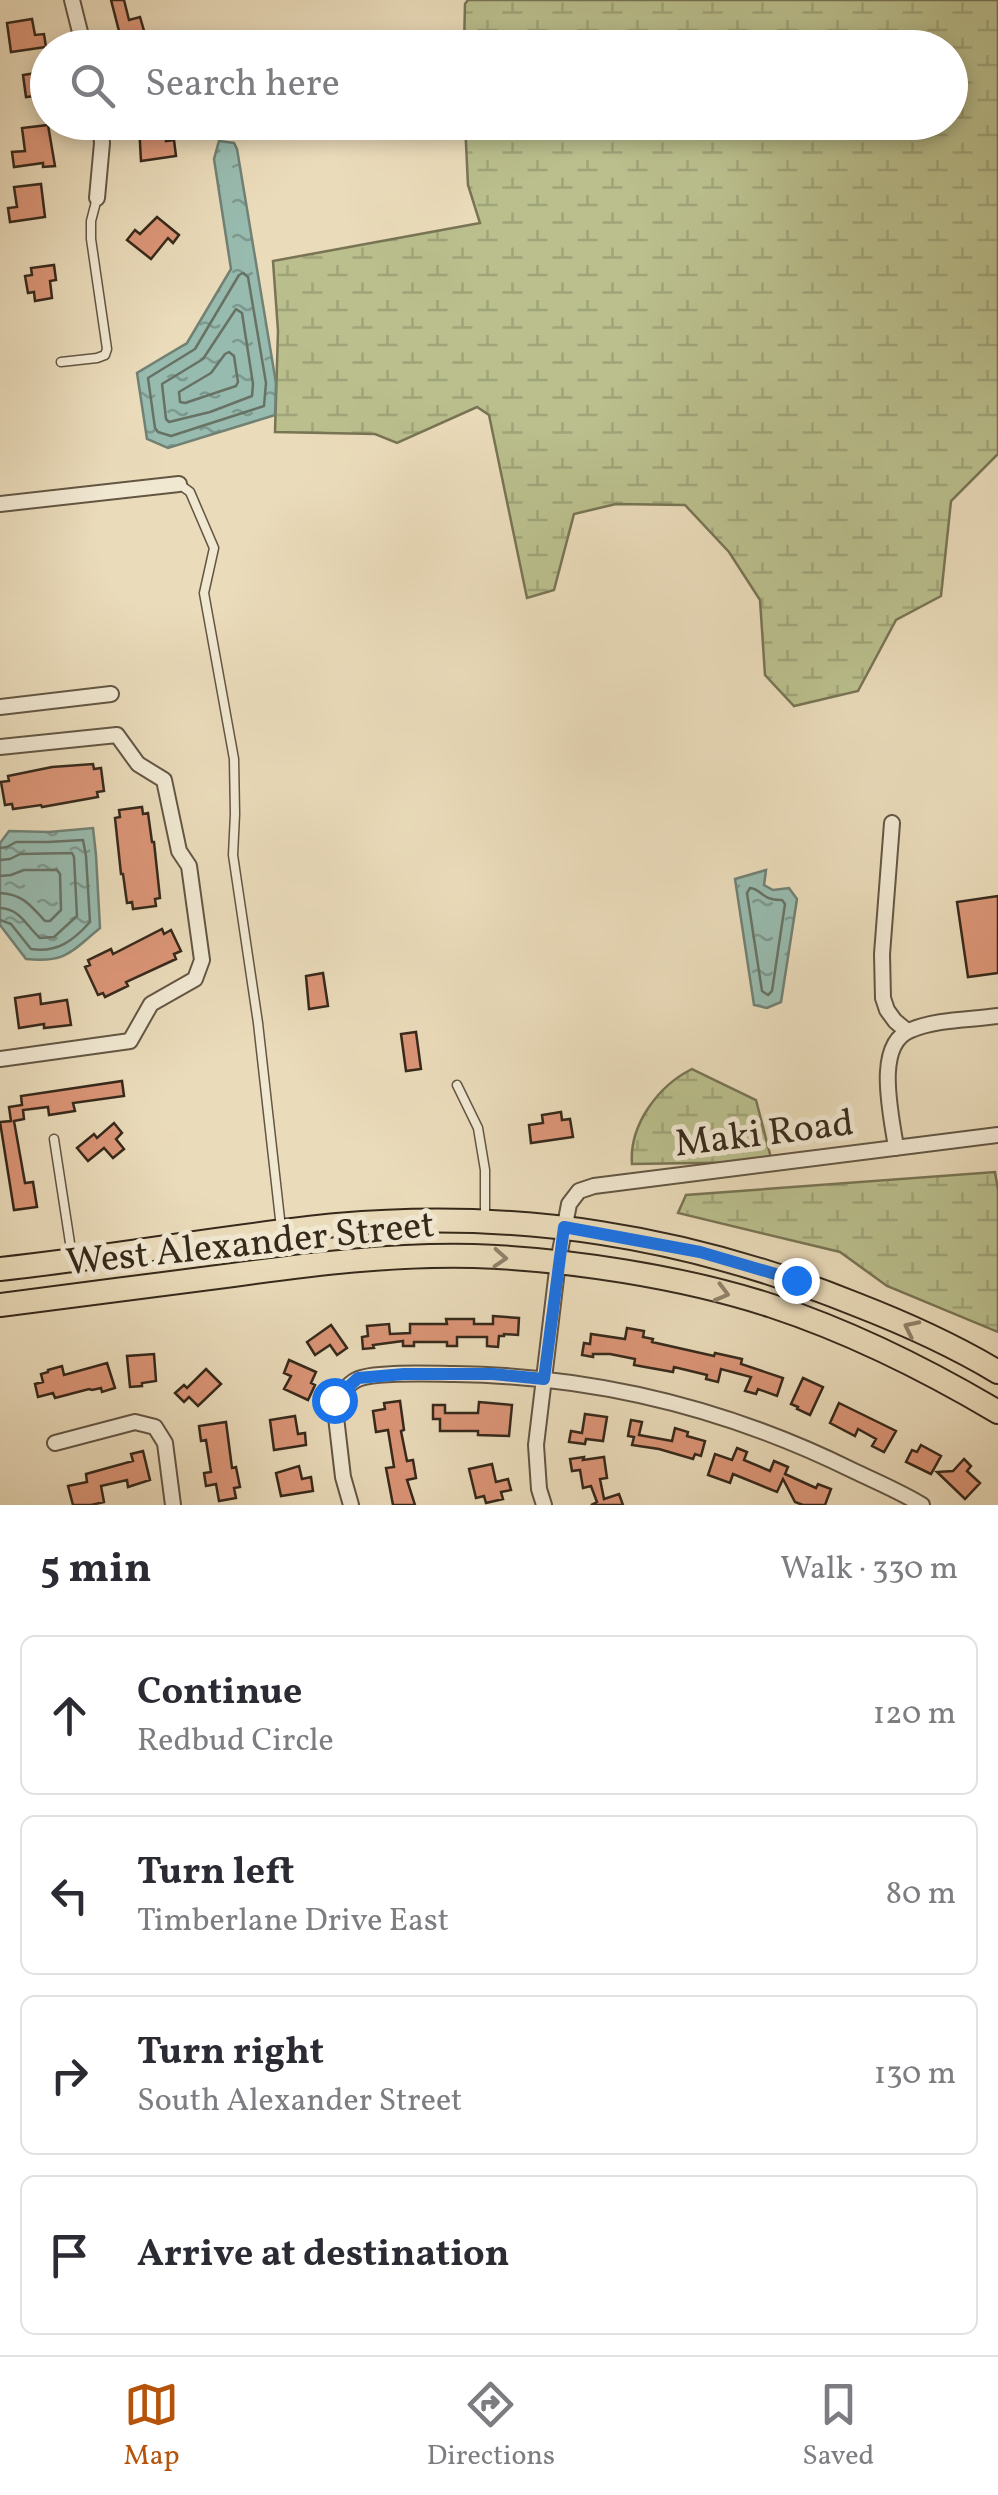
<!DOCTYPE html>
<html lang="en">
<head>
<meta charset="utf-8">
<style>
  body { margin:0; font-family:Vollkorn,serif; background:#f7f7f7; color:#2b2b33 }
  .stop { position:absolute; width:30px; height:30px; margin:-22px; border:8px solid #1a73e8; border-radius:50%; background:#fff }
  .stop.end { background:#1a73e8; border-color:#fff; box-shadow:0 2px 10px #0008 }
  .list { margin:0; padding:0; list-style:none }
  h2 { display:flex; justify-content:space-between; align-items:center; height:130px; margin:0; padding:0 40px; font-size:42px }
  h2 small { font-size:32px; font-weight:400; color:#7c7c81 }
  .list li { display:grid; grid-template-columns:65px 1fr auto; gap:30px; align-items:center; box-sizing:border-box; height:160px; margin:0 20px 20px; padding:0 20px; border:2px solid #e1e1e2; border-radius:15px }
  .list b { display:block; font-size:38px; white-space:nowrap }
  .list p { margin:0; font-size:32px; white-space:nowrap; color:#7c7c81 }
  .list em { font-size:32px; font-style:normal; color:#7c7c81 }
  .icon { flex:none; width:55px; height:55px; fill:none; stroke:currentColor; stroke-width:2; stroke-linecap:round; stroke-linejoin:round }
  .map { position:relative; flex:none; width:998px; height:1505px; overflow:hidden }
  .search { position:absolute; background:#fff; box-shadow:0 5px 15px #0003; left:30px; right:30px; top:30px; height:110px; display:flex; align-items:center; gap:25px; box-sizing:border-box; padding:0 35px; border-radius:55px; color:#7c7c81; font-size:38px }
  .sheet { height:850px; background:#fff }
  nav { display:flex; justify-content:space-around; align-items:center; box-sizing:border-box; height:140px; border-top:2px solid #e1e1e2; background:#fff; font-size:28px; color:#7c7c81 }
  nav a { display:grid; justify-items:center; gap:5px }
  nav .on { color:#b45309 }
  .map>svg:first-child { display:block }
  .wetland { fill:url(#wetland-marsh); stroke:#787454; stroke-width:2.5 }
  .water { fill:url(#water-ripples); stroke:#718174; stroke-width:2.5 }
  .lines { fill:none; stroke-linecap:round; stroke-linejoin:round }
  .shore { stroke:#677265; stroke-width:2.5 }
  .building { fill:#db9577; stroke:#36291b; stroke-width:2.5 }
  .service-casing { stroke:#635643; stroke-width:11 }
  .minor-casing { stroke:#635643; stroke-width:18 }
  .primary-casing { stroke:#36291b; stroke-width:26 }
  .service { stroke:#f1e8d2; stroke-width:8 }
  .minor { stroke:#f1e8d2; stroke-width:14 }
  .primary { stroke:#eadbba; stroke-width:22 }
  .oneway { stroke:#90826a }
  .route { stroke:#1a73e8; stroke-width:12 }
  .labels { text-anchor:middle; stroke-width:10; stroke-linejoin:round; paint-order:stroke }
  .street-label { font-size:38px; fill:#36291b; stroke:#f1e8d2 }
</style>
</head>
<body>
<div class="map">
<svg width="998" height="1505" viewBox="0 0 998 1505">
  <defs>
    <pattern id="wetland-marsh" width="20" height="14" patternUnits="userSpaceOnUse" patternTransform="scale(2.5)"><rect width="20" height="14" fill="#babf8d"/><path d="M1 5h8M5 5V1M11 12h8M15 12V8" fill="none" stroke="#a0a479"/></pattern>
    <pattern id="water-ripples" width="26" height="14" patternUnits="userSpaceOnUse" patternTransform="scale(2.5)"><rect width="26" height="14" fill="#98bbaf"/><path d="M2 4q2-2 4 0t4 0M15 11q2-2 4 0t4 0" fill="none" stroke="#7d988e"/></pattern>
  </defs>
  <rect width="100%" height="100%" fill="#eadbba"/>
  <filter id="stains"><feTurbulence type="fractalNoise" baseFrequency=".002" numOctaves="4"/><feColorMatrix values="0 0 0 0 .2 0 0 0 0 .09 0 0 0 0 .02 0 0 0 .5 -.17"/></filter>
  <radialGradient id="worn" r=".72"><stop offset=".6" stop-color="#630" stop-opacity="0"/><stop offset="1" stop-color="#630" stop-opacity=".3"/></radialGradient>
  <path class="wetland" d="M468 0H998V454L951 501 941 596 896 620 858 691 794 706 765 675 760 600 729 552 685 505 616 504 574 514 554 590 527 598 489 415 477 407 397 443 375 434 275 432 278 331 273 261 480 223 468 185 465 123 950 122V48L464 47 465 4Z
    M692 1069 756 1100 772 1162 632 1164C629 1125 658 1086 692 1069Z
    M995 1172 998 1190V1332L887 1286 840 1252 678 1213 686 1195Z"/>
  <path class="water" d="M219 141 234 143 237 149 276 383 275 415 168 448 147 439 137 373 187 343 231 269 214 159Z
    M93 828 96 855 100 928C71 952 66 963 26 959L0 925V843L9 831 49 832Z
    M766 870 764 885 773 890 789 888 797 899 781 1002 767 1008 754 1005 735 879Z"/>
  <g class="lines">
    <path class="shore" d="M243 273 248 277 266 383 264 406 171 436 158 432 155 428 148 378 195 349 239 275Z
      M236 309 242 313 253 384 252 396 210 412 169 422 166 419 162 384 203 359Z
      M229 352 234 356 238 382 236 386 185 403 180 402 179 392 211 373 225 354Z
      M0 848 7 847 16 842H48L83 840 86 856 90 922C73 941 57 953 31 949L11 924 0 920
      M0 860 10 859 20 854 72 853 74 857 77 916 54 937 40 938C26 926 21 909 0 908
      M0 876 11 875 24 870H57L60 874 61 910 50 921H45C31 906 23 894 0 893
      M750 888C762 889 762 901 782 900L785 904 772 991 768 995 762 991 747 893Z"/>
  </g>
  <path class="building" d="M111 0H124L129 20 140 17 147 41 129 46 130 48H115L113 37 120 35Z
    M32 19 35 35 44 34 46 47 11 52 7 23Z
    M48 71V106L37 107 35 96 26 97 23 75Z
    M153 122H163L166 141 174 140 176 156 141 161 139 125Z
    M48 125 55 166 43 167V163L14 167 12 152 25 151 22 128Z
    M41 184 45 217 10 222 8 208 17 207 14 187Z
    M157 217 179 235 173 243 168 238 151 259 127 240 135 230 140 234Z
    M54 265 56 280 50 281 52 298 35 301 34 292 28 293 25 276 32 275 31 268Z
    M93 764 94 769 101 768 104 791 97 792 98 797 42 807 41 805 13 809 12 804 5 805 1 782 9 781 8 776 52 767Z
    M142 807 143 814 148 813 152 842H154L160 898 155 899 156 906 133 909 132 902 127 903 123 874H121L115 818 120 817 119 810Z
    M998 896V973L968 977 957 902Z
    M162 929 164 934 171 930 181 951 174 954 176 959 126 982 128 986 105 997 103 993 98 995 85 967 90 965 88 960 111 949 113 954Z
    M323 973 328 1006 309 1009 306 976Z
    M40 994 41 1004 67 1000 71 1025 44 1028V1024L19 1028 15 998Z
    M416 1032 421 1069 406 1071 401 1034Z
    M122 1081 124 1096 73 1103 75 1111 49 1115 48 1107 23 1110 24 1119 14 1121 25 1183 33 1182 37 1207 14 1210 0 1122 11 1121 9 1107 22 1105 21 1096Z
    M561 1112 562 1120 570 1119 573 1137 531 1143 529 1125 543 1123 542 1115Z
    M114 1123 122 1133 116 1139 124 1149 113 1158 104 1148 88 1161 77 1148 94 1134 97 1138Z
    M493 1316 519 1318 518 1335 504 1334V1336H499L498 1347 487 1346V1337H457V1346H447V1342H414V1346H403V1341L373 1345 374 1348 363 1349 362 1337 368 1336 367 1326 389 1324 390 1334 410 1333V1324H447L446 1319H474V1324H493Z
    M331 1325 347 1348 337 1355 330 1345 315 1355 307 1342Z
    M627 1328 644 1331 643 1337 653 1339 652 1342 714 1356 715 1353 742 1359 741 1364 783 1378 777 1396 758 1389 756 1394 745 1391 751 1377 721 1369 718 1382 706 1379 707 1375 674 1367 673 1372 634 1365 635 1359 610 1354H593V1357L582 1355 584 1343 590 1344 591 1334 625 1339Z
    M154 1354 156 1381 142 1383V1386L130 1387 127 1356Z
    M289 1360 316 1372 311 1383 315 1385 308 1400 284 1389 291 1376 284 1373Z
    M107 1363 115 1388 102 1392 101 1388 92 1390 89 1389 55 1398 53 1393 38 1397 35 1384 43 1382 41 1374 48 1372V1370L62 1366 64 1375Z
    M206 1369 221 1384 198 1406 189 1397 184 1402 175 1393 184 1385 187 1388Z
    M803 1378 823 1387 810 1415 797 1409 798 1407 791 1404Z
    M400 1401 404 1430 401 1431 407 1461 413 1460 416 1478 407 1480 415 1505H393L386 1468 394 1467 388 1430 376 1432 373 1411 385 1409 384 1403Z
    M479 1402 512 1405 509 1436 478 1435V1431H440V1419H433V1405H445V1413H478Z
    M839 1403 896 1431 884 1452 872 1446 876 1439 858 1429 855 1436 830 1423Z
    M585 1414 607 1417 603 1441 586 1439 585 1444 569 1442 571 1431 582 1433Z
    M295 1416 298 1434 305 1433 306 1445 274 1450 270 1420Z
    M631 1420 642 1422 639 1435 672 1441 675 1428 688 1432 687 1436 705 1441 701 1456 695 1454 693 1459 659 1449 632 1445 634 1437 628 1436Z
    M226 1422 232 1468 236 1467 240 1487 234 1488 236 1498 219 1501 216 1484 206 1486 204 1473 211 1472 206 1440 201 1441 199 1426Z
    M921 1445 941 1456 931 1474 906 1462 912 1450 917 1452Z
    M737 1448 747 1452 744 1460 770 1471 774 1461 788 1467 785 1474 816 1488 818 1484 831 1489 825 1505H803L795 1502 783 1479 777 1492 733 1474 730 1483 708 1475 715 1454 732 1460Z
    M143 1451 150 1480 128 1487 127 1480 101 1486 104 1502 91 1505H73L68 1486 87 1482 86 1474 133 1461 131 1454Z
    M584 1457 583 1460 604 1457 607 1478 600 1479 604 1499 619 1494 623 1505H591L597 1502 591 1486 583 1488 580 1470 572 1471 570 1459Z
    M964 1459 971 1466 967 1471 980 1483 965 1499 937 1472 953 1471Z
    M492 1464 496 1482 508 1479 511 1490 501 1492 503 1499 486 1503 484 1496 476 1498 469 1469Z
    M299 1466 302 1479 311 1477 313 1491 281 1496 276 1473Z"/>
  <g class="lines">
    <defs>
      <path id="service" d="M61 362 97 358 105 355 107 349 91 239V221L97 198
        M179 484 190 492 214 548 204 593 234 759 235 814 233 855 258 1023 281 1228
        M457 1085 478 1128 485 1170V1217
        M54 1139 72 1256"/>
      <path id="minor" d="M72 0 84 48
        M97 198 102 143 100 122
        M0 504 179 484
        M0 707 111 694
        M0 747 117 735 138 764 164 780 179 851 189 866 202 960 195 979 151 1004 130 1041 0 1059
        M892 823 882 954 883 998 887 1010 895 1021 907 1031
        M896 1148C892 1117 873 1044 911 1030 937 1019 970 1020 998 1016
        M55 1443 135 1422 155 1427 165 1443 173 1505
        M351 1505 343 1477 334 1400C341 1394 348 1384 356 1380 372 1371 435 1374 455 1374 595 1376 729 1409 854 1471 877 1482 901 1492 922 1505
        M544 1505 539 1489 536 1445 558 1262 569 1204 579 1191 594 1186 998 1135"/>
      <path id="primary" d="M0 1269C113 1257 224 1236 337 1225 518 1209 687 1236 855 1304 904 1323 953 1345 998 1372
        M0 1305C78 1295 155 1285 233 1275 313 1264 393 1254 474 1256 567 1259 683 1277 772 1306 851 1332 927 1370 998 1412"/>
    </defs>
    <use href="#service" class="service-casing"/>
    <use href="#minor" class="minor-casing"/>
    <use href="#primary" class="primary-casing"/>
    <use href="#service" class="service"/>
    <use href="#minor" class="minor"/>
    <use href="#primary" class="primary"/>
  </g>
  <defs><path id="oneway-chevron" d="M-2-3.5L2.5 0L-2 3.5" fill="none" stroke-width="1.6" stroke-linecap="round" stroke-linejoin="round" transform="scale(2.5)"/></defs>
  <g class="oneway">
    <use href="#oneway-chevron" transform="translate(500 1258) rotate(4)"/>
    <use href="#oneway-chevron" transform="translate(722 1293) rotate(15)"/>
    <use href="#oneway-chevron" transform="translate(911 1328) rotate(-154)"/>
  </g>
  <g class="lines">
    <path class="route" d="M334 1400 358 1378 404 1374H493L544 1379 564 1227 700 1252 796 1280"/>
  </g>
  <g class="labels">
    <g class="street-label">
      <text transform="translate(764 1132) rotate(-7)" y="13">Maki Road</text>
      <text transform="translate(250 1242) rotate(-6)" y="13">West Alexander Street</text>
    </g>
  </g>
  <rect width="100%" height="100%" filter="url(#stains)"/>
  <rect width="100%" height="100%" fill="url(#worn)"/>
</svg>
<div class="stop" style="left:334px;top:1400px"></div>
<div class="stop end" style="left:796px;top:1280px"></div>
<div class="search"><svg class="icon" aria-label="search" viewBox="0 0 24 24"><circle cx="10" cy="10" r="6"/><path d="M15 15l6 6"/></svg>Search here</div>
</div>
<section class="sheet">
<h2>5 min<small>Walk · 330 m</small></h2>
<ul class="list">
<li><svg class="icon" aria-label="ahead" viewBox="0 0 24 24"><path d="M12 20V5M6 11l6-6 6 6"/></svg><div><b>Continue</b><p>Redbud Circle</p></div><em>120 m</em></li>
<li><svg class="icon" aria-label="left" viewBox="0 0 24 24"><path d="M17 20v-9H6M10 6l-5 5 5 5"/></svg><div><b>Turn left</b><p>Timberlane Drive East</p></div><em>80 m</em></li>
<li><svg class="icon" aria-label="right" viewBox="0 0 24 24"><path d="M7 20v-9h11M14 6l5 5-5 5"/></svg><div><b>Turn right</b><p>South Alexander Street</p></div><em>130 m</em></li>
<li><svg class="icon" aria-label="arrive" viewBox="0 0 24 24"><path d="M6 21V4h12l-3 4 3 4H6"/></svg><div><b>Arrive at destination</b></div></li>
</ul>
</section>
<nav>
<a class="on"><svg class="icon" aria-label="map" viewBox="0 0 24 24"><path d="M3 6l6-2 6 2 6-2v14l-6 2-6-2-6 2zM9 4v14M15 6v14"/></svg>Map</a>
<a><svg class="icon" aria-label="directions" viewBox="0 0 24 24"><path d="M12 3l9 9-9 9-9-9zM9 14v-3h6M13 9l2 2-2 2"/></svg>Directions</a>
<a><svg class="icon" aria-label="saved" viewBox="0 0 24 24"><path d="M7 4h10v16l-5-4-5 4z"/></svg>Saved</a>
</nav>
</body>
</html>
